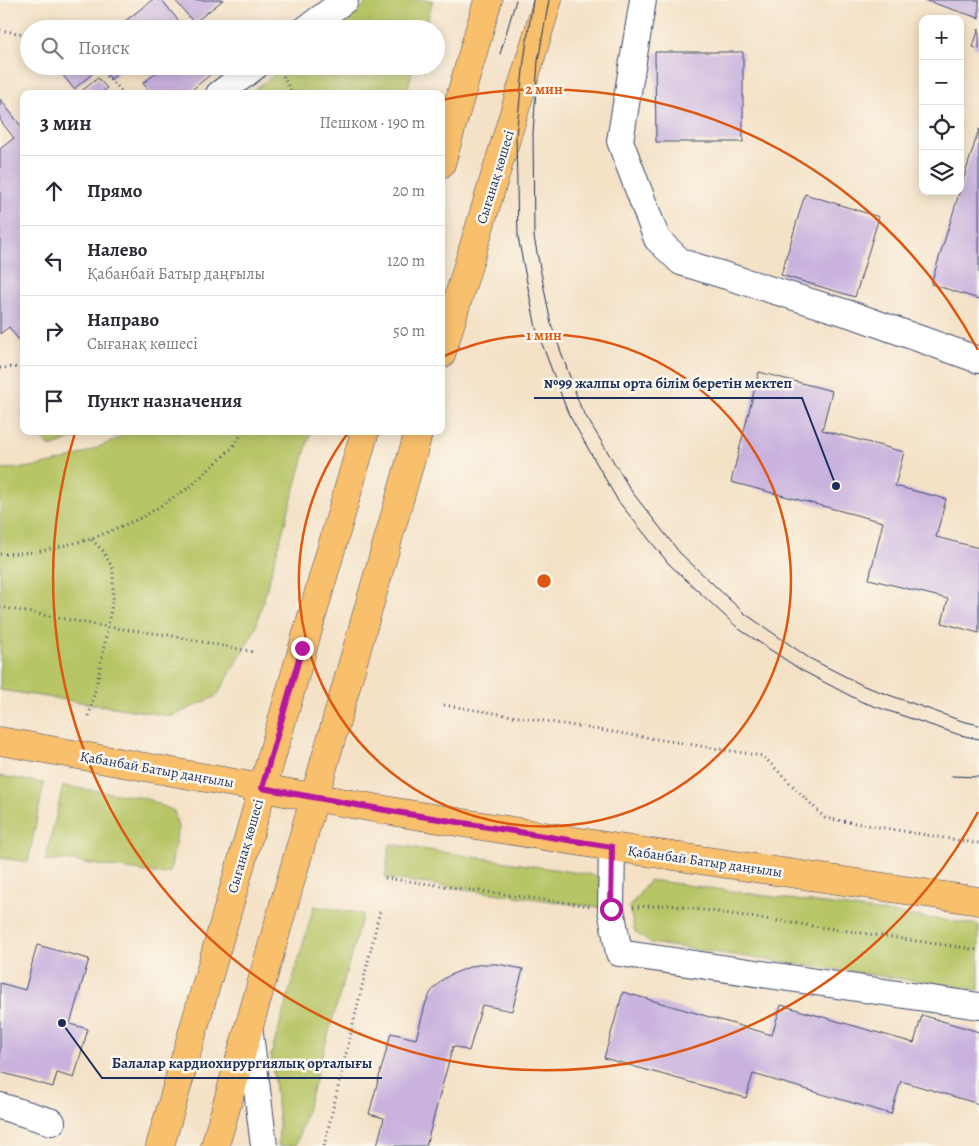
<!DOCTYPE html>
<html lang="ru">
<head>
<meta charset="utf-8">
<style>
  body { margin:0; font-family:Alegreya,serif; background:#f2f2f3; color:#2b2b33 }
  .controls { position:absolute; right:15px; top:15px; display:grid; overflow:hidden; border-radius:10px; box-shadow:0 2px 12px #0003 }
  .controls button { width:45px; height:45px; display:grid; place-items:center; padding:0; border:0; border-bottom:1px solid #e1e1e2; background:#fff; color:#2b2b33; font:25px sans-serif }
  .stop { position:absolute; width:15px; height:15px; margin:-11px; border:4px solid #b5179e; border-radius:50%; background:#fff }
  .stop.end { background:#b5179e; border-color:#fff; box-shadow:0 1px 5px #0008 }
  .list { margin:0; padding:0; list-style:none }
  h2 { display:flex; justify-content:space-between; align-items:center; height:65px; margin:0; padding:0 20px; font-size:21px }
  h2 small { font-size:16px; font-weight:400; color:#7c7c81 }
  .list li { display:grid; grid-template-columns:32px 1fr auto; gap:15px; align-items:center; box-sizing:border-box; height:70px; padding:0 20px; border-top:1px solid #e1e1e2 }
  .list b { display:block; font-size:19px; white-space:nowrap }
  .list p { margin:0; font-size:16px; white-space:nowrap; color:#7c7c81 }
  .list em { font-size:16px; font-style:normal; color:#7c7c81 }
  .icon { flex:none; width:28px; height:28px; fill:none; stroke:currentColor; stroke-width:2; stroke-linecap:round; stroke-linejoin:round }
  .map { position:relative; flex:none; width:979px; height:1146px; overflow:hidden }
  .search { position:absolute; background:#fff; box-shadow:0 2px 12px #0003; left:20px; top:20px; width:425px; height:55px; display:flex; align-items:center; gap:12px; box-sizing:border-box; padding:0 18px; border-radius:28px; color:#7c7c81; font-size:19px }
  .panel { position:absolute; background:#fff; box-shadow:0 2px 12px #0003; left:20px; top:90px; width:425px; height:345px; border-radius:10px }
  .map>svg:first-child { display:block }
  .green { fill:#b8c566; stroke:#6a7a62 }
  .building { fill:#c9b2de }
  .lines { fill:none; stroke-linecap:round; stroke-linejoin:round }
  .minor-casing { stroke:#3c4a6e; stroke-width:28 }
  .major-casing { stroke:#3c4a6e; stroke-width:29 }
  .path { stroke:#3c4a6e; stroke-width:3; stroke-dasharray:1 4; stroke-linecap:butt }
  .minor { stroke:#fff; stroke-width:26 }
  .major { stroke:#f8bf6c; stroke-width:28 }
  .tram { stroke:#1b2f5e; stroke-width:1 }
  .route { stroke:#b5179e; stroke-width:6 }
  .ring { fill:none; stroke:#de5710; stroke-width:2.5 }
  .labels { text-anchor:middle; stroke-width:5; stroke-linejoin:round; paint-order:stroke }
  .street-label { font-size:14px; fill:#1b2f5e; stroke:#fbf7ec }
  .centre { fill:#de5710; stroke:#fbf7ec; stroke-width:2.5 }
  .ring-label { font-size:15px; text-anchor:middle; font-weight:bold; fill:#de5710; stroke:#fbf7ec; stroke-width:5; stroke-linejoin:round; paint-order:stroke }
  .leader { fill:none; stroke:#1b2f5e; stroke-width:2 }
  .callout-dot { fill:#1b2f5e; stroke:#fbf7ec; stroke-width:2 }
  .callout-label { font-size:15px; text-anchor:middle; font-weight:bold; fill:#1b2f5e; stroke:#fbf7ec; stroke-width:5; stroke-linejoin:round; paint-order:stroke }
</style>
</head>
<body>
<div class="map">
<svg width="979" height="1146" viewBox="0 0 979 1146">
  <rect width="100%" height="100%" fill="#fbf7ec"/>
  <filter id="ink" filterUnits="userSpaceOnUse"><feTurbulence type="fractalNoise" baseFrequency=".02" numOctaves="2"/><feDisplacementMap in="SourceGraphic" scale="10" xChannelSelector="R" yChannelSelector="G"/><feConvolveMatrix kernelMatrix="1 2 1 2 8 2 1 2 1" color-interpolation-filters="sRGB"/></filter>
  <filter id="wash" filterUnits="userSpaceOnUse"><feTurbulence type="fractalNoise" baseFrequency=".0096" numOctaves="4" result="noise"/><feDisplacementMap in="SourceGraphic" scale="20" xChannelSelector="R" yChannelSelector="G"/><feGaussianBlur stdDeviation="1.12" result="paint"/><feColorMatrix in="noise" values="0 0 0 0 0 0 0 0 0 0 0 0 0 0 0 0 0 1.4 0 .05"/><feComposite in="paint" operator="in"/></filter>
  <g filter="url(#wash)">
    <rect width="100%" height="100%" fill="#f4e1c6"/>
    <path class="green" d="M368 0H433L425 29H335L364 6Z
      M287 66H414L406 94H248Z
      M34 431H94L50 447Z
      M130 431H311L255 630 217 696 172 716 0 690V469C8 468 16 469 23 468 60 464 98 450 130 431Z
      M0 776 44 783 28 862 0 858Z
      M63 786 145 798 174 811 178 828 170 872 162 874 63 860 45 862Z
      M390 844 599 876 602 908 385 878Z
      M650 880 979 925V990L650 943 635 932 629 907Z
      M314 906 363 914 296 1146H278L279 1122 271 1055Z"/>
    <g id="blocks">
      <path class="building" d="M152 0H162L181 24 174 29H115Z
        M175 0H223L194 23Z
        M924 0H979V18Z
        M979 28V49L973 47Z
        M655 52H743V142H656Z
        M72 66H87L93 73 74 89 62 74Z
        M101 66H127L111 79Z
        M165 66H205L211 74 187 94H151L143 83Z
        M98 78 107 88 100 94H78Z
        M0 99 24 130V341L21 343 9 327 0 334V149L14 138 0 120Z
        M979 129V299L931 284Z
        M805 194 879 217 855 297 781 275Z
        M759 372 832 391 822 430 904 452 895 486 946 499 936 537 979 548V633L942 623 948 599 869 579 883 522 731 482Z
        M37 945 89 959 70 1024 88 1029 74 1078 57 1073 53 1087 0 1072V983L25 990Z
        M483 964H497L523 969 512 1011 482 1005 469 1051 453 1046 426 1146H377L384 1118 369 1114 391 1033 416 1039 426 1002 431 992 442 980 450 975 472 966Z
        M623 992 772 1035 781 1005 914 1043 922 1015 979 1032V1104L901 1081 891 1114 753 1074 746 1098 604 1058Z"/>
    </g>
  </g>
  <g filter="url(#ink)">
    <use href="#blocks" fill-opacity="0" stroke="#3c4a6e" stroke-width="1"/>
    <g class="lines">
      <defs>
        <path id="minor" d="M643 0 620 141 657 239 681 262 856 316 979 360
          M306 29 345 0
          M219 94 256 66
          M612 847 611 909 619 953 979 1006
          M249 1026 264 1146
          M0 1106 52 1122"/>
        <path id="major" d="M441 164 488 0
          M441 355 548 0
          M0 741 402 813 612 847 979 901
          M160 1146 365 431
          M215 1146 419 431"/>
      </defs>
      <use href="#minor" class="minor-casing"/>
      <use href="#major" class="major-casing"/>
      <path class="path" d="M0 30 29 35
        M95 66 118 87 123 94
        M279 67 292 94
        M0 368 24 367
        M0 554 37 552 91 539 143 517 190 487 231 449 244 431
        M0 607 108 627 168 635 253 652
        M444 705 763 756 825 818 974 843H979
        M89 716 98 678 113 599V569L103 551 91 539
        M385 878 590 906
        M633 907 669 905 979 950
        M324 1146 380 911"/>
      <use href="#minor" class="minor"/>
      <use href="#major" class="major"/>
      <path class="tram" d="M533 0 524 61 516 136 518 237 536 328 568 413 618 501 669 564 739 629 801 670 862 702 960 735 979 739
        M549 0 538 61 533 133 534 237 551 324 581 408 632 492 680 553 744 613 809 658 864 686 962 721 979 725
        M500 54 516 0
        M951 776 979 777"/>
    </g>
  </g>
  <g class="lines" filter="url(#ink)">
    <path class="route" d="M302 648 262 788 402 813 612 847 611 909"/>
  </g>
  <g class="ring">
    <path d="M442 357A246 246 0 1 1 348 433"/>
    <path d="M978 812A492 492 0 0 1 75 433M442 100A492 492 0 0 1 978 350"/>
  </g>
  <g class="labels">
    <g class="street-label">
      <text transform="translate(495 177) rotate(-73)" y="5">Сығанақ көшесі</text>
      <text transform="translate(157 769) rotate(10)" y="5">Қабанбай Батыр даңғылы</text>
      <text transform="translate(245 846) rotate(-74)" y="5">Сығанақ көшесі</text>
      <text transform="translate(705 861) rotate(8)" y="5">Қабанбай Батыр даңғылы</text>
    </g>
  </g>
  <circle cx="544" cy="581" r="8" class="centre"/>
  <g class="ring-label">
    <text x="544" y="94">2 мин</text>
    <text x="544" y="340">1 мин</text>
  </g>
  <path class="leader" d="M836 486L802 398H534M62 1023L102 1078H382"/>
  <g class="callout-dot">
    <circle cx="836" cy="486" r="5"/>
    <circle cx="62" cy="1023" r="5"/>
  </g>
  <g class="callout-label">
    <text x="668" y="388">№99 жалпы орта білім беретін мектеп</text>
    <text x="242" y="1068">Балалар кардиохирургиялық орталығы</text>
  </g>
</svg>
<div class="controls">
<button>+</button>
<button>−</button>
<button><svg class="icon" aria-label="locate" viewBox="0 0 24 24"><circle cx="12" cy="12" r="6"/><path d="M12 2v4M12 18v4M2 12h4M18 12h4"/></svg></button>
<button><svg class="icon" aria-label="layers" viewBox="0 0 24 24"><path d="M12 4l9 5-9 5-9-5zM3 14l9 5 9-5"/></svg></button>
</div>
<div class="stop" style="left:611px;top:909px"></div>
<div class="stop end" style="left:302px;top:648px"></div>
<div class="search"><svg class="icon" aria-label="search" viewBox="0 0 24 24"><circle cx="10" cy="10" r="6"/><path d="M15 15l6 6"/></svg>Поиск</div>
<section class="panel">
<h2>3 мин<small>Пешком · 190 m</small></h2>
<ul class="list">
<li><svg class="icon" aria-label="ahead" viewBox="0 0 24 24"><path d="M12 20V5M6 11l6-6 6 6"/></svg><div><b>Прямо</b></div><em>20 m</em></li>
<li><svg class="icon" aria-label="left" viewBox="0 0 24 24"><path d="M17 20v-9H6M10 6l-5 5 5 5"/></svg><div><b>Налево</b><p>Қабанбай Батыр даңғылы</p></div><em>120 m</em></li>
<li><svg class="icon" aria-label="right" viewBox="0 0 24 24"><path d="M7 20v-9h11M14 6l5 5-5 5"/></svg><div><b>Направо</b><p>Сығанақ көшесі</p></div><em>50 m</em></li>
<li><svg class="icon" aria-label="arrive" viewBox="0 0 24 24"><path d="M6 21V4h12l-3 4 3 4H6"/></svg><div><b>Пункт назначения</b></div></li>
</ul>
</section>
</div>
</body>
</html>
